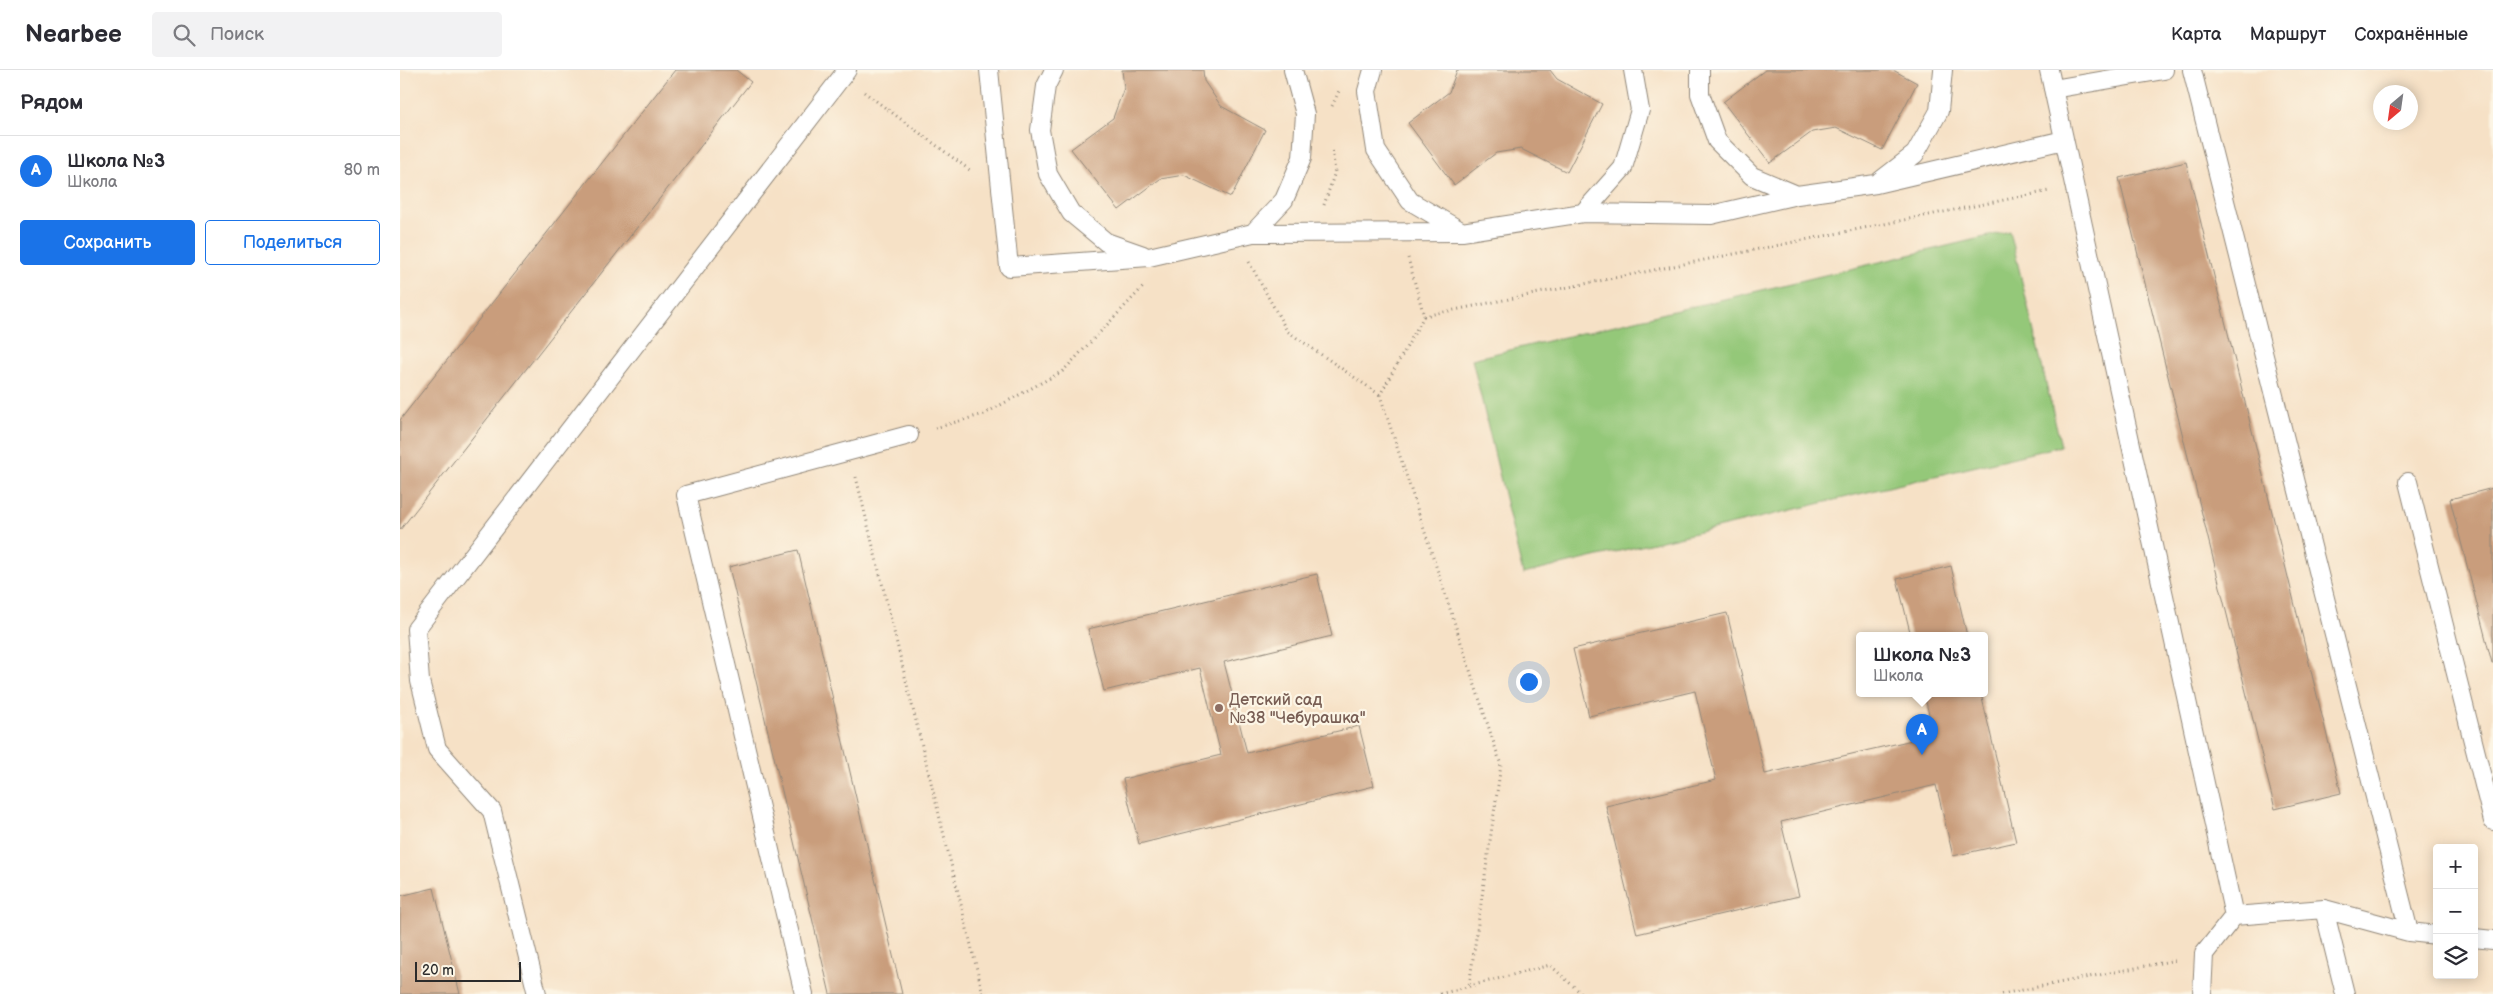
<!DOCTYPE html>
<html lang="ru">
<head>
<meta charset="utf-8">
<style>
  body { margin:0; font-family:"Balsamiq Sans",sans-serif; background:#f2f2f3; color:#2b2b33 }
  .controls { position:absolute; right:15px; bottom:15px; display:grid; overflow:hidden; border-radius:5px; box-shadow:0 2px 12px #0003 }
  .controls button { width:45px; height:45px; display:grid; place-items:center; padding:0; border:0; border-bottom:1px solid #e1e1e2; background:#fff; color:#2b2b33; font:25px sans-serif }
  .compass { position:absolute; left:1973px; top:15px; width:45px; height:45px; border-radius:50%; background:#fff; box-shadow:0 2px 12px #0003; rotate:209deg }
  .scale { position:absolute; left:15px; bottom:12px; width:106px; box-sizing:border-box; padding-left:5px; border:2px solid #2b2b2b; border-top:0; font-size:14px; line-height:18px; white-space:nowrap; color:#2b2b2b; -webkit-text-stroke:4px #fcf5e5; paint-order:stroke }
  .you { position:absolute; left:1128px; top:611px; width:18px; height:18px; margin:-12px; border:4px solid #fff; border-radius:50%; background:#1a73e8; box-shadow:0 0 0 8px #1a73e833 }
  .badge { display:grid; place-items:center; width:32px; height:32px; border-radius:50%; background:#1a73e8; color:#fff; font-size:16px; font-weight:700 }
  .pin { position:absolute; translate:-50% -41px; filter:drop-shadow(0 1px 2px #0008) }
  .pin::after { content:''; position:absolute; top:26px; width:18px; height:15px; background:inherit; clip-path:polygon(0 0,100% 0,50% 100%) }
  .popup { position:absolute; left:1456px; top:562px; width:132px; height:65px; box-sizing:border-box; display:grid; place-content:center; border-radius:5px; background:#fff; filter:drop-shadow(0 1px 4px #0005); font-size:16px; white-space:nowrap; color:#7c7c81 }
  .popup b { font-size:19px; color:#2b2b33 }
  .popup::after { content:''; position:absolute; left:50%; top:100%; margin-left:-10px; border:10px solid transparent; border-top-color:#fff }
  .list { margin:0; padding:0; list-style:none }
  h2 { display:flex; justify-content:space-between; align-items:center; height:65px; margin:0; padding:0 20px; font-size:21px }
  h2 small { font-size:16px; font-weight:400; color:#7c7c81 }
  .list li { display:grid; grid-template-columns:32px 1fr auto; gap:15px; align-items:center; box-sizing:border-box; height:70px; padding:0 20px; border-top:1px solid #e1e1e2 }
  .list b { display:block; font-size:19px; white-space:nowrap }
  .list p { margin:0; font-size:16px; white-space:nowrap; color:#7c7c81 }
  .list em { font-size:16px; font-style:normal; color:#7c7c81 }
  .actions { display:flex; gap:10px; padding:15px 20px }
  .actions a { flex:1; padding:11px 0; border:1px solid #1a73e8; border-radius:5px; text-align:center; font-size:18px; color:#1a73e8 }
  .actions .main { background:#1a73e8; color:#fff }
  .icon { flex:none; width:28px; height:28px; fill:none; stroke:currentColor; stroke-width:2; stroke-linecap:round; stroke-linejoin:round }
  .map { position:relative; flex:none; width:2093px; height:924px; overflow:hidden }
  header { display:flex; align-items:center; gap:30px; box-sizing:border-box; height:70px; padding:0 25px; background:#fff; border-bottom:1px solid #e1e1e2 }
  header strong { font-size:24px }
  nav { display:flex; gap:28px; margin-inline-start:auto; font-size:18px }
  .search { width:350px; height:45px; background:#f2f2f3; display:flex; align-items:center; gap:12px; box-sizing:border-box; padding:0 18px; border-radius:5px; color:#7c7c81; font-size:19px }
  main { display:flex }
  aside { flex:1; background:#fff }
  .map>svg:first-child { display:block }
  .green { fill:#94c879; stroke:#607a52 }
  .building { fill:#c99d7c }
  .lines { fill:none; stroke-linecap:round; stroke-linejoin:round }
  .lane-casing { stroke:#908678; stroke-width:20 }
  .path { stroke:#908678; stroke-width:3; stroke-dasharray:1 4; stroke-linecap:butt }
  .lane { stroke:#fff; stroke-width:18 }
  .education-dot { fill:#8d6e63; stroke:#fcf5e5; stroke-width:2 }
  .labels { text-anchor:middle; stroke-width:4.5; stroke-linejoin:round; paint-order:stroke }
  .education-label { font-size:16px; fill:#785e54; stroke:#fcf5e5; text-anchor:start }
</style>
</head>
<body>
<header>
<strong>Nearbee</strong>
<div class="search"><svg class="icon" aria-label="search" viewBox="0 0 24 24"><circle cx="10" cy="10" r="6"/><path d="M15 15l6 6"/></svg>Поиск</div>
<nav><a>Карта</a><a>Маршрут</a><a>Сохранённые</a></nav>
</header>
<main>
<aside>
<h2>Рядом<small></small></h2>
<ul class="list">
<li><span class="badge">A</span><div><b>Школа №3</b><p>Школа</p></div><em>80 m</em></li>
</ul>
<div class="actions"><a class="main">Сохранить</a><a>Поделиться</a></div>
</aside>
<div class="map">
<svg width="2093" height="924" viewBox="0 0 2093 924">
  <rect width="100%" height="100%" fill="#fcf5e5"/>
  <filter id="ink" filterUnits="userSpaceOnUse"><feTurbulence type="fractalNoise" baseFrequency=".02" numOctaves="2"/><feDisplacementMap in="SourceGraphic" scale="10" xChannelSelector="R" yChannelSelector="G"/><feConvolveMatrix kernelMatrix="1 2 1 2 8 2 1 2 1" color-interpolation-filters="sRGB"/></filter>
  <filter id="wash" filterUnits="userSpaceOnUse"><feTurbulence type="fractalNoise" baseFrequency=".0096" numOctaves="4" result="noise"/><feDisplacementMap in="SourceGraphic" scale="20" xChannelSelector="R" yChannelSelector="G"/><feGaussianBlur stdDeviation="1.12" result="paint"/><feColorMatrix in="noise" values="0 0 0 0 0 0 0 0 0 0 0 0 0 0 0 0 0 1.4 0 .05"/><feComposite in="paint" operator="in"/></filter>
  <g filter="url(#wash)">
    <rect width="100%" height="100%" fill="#f6e1c6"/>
    <path class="green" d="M1610 161 1661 376 1123 504 1072 289Z"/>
    <g id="blocks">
      <path class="building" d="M275 0H336L351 12 0 460V350Z
        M722 0H803L804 11 821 36 865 60 831 127 784 105 760 109 719 140 671 79 713 48 724 18Z
        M1057 0H1150L1157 9 1202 34 1167 102 1121 79 1096 83 1054 115 1008 53 1049 22Z
        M1365 0H1493L1517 13 1482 80 1436 58 1412 62 1370 93 1323 32Z
        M1786 92 1941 723 1875 739 1719 108Z
        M2093 418V593H2092L2050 429Z
        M398 480 502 924H430L370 670 329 497Z
        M1551 496 1567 566H1511L1497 509Z
        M917 504 932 566 824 592 847 683 959 656 974 716 739 774 723 709 821 685 800 598 704 621 688 559Z
        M1327 543 1365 704 1534 665 1524 624H1581L1616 772 1553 786 1536 715 1381 752 1399 826 1237 864 1206 736 1316 710 1295 621 1189 646 1173 579Z
        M34 818 60 924H0V826Z"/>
    </g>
  </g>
  <g filter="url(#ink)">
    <use href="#blocks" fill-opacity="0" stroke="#908678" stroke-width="1"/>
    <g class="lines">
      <defs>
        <path id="lane" d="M589 0 609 197 749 187 853 163 1062 162 1183 143 1311 145 1397 125 1476 114 1664 70
          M654 0 646 16 640 60 648 104 671 143 706 172 743 185
          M973 0 967 21 976 80 1010 131 1061 161
          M1300 0V24L1317 71 1352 106 1397 125
          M1649 0 1834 846
          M1792 0 2009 862
          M1653 19 1764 0
          M1480 111 1515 84 1539 41 1543 0
          M1183 143 1223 98 1240 40 1233 0
          M853 163 884 130 902 88 905 44 893 0
          M2008 412 2093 751
          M1924 839 1945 924
          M2074 868 2093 870
          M137 924 92 741 37 679 20 611 16 559 447 0
          M404 924 286 425 509 365
          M1802 924 1804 884 1834 846 1924 839 2009 862 2037 865"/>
      </defs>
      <use href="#lane" class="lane-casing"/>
      <path class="path" d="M464 22 571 101
        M932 36 939 21
        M924 135 935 102 932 78
        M1008 188 1024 246 1649 121
        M849 192 887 261 980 325
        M1024 246 980 325 1101 695 1069 916
        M535 358 584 344 663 301 745 215
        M456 407 583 924
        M1040 924 1150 895 1182 924
        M1602 924 1776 890"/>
      <use href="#lane" class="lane"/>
    </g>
  </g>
  <circle class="education-dot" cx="819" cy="638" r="5"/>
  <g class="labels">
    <g class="education-label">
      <text x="829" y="635">Детский сад<tspan x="829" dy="18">№38 "Чебурашка"</tspan></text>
    </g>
  </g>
</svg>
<div class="controls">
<button>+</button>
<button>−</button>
<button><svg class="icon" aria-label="layers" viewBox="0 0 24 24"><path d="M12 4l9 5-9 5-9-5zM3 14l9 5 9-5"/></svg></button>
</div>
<svg class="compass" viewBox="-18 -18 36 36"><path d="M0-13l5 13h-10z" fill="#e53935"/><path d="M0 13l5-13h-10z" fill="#7c7c81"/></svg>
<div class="scale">20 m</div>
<div class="you"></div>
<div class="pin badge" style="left:1522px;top:685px">A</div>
<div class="popup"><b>Школа №3</b>Школа</div>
</div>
</main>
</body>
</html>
